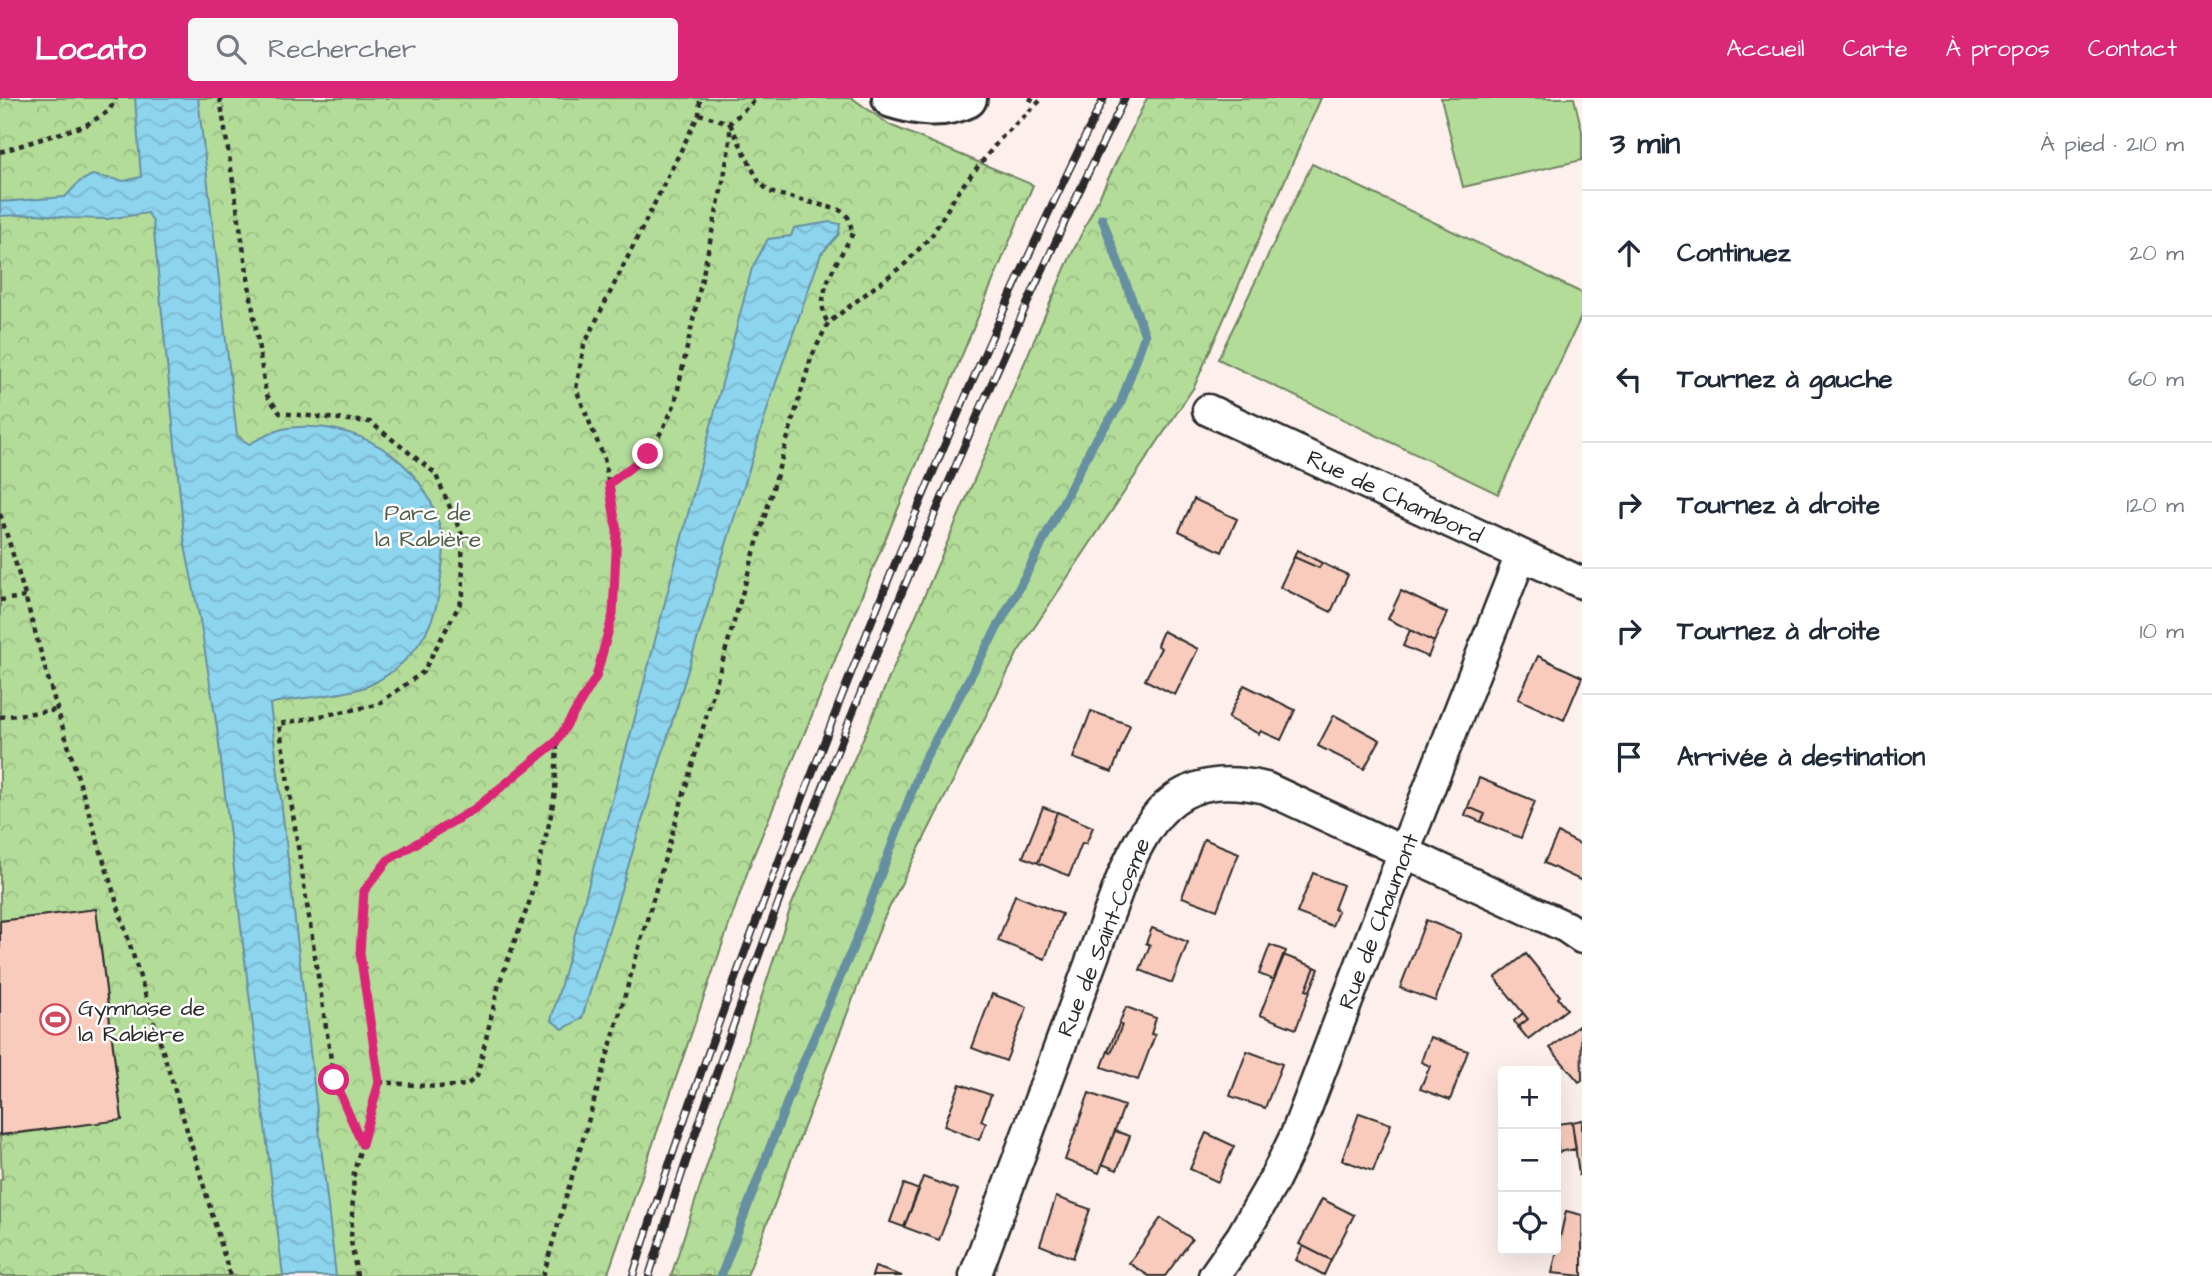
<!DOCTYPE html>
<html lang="fr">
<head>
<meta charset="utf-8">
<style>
  body { margin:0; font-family:"Architects Daughter",sans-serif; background:#f6f6f7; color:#1f2937 }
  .controls { position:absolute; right:21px; bottom:21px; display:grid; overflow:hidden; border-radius:7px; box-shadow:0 7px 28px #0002 }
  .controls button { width:63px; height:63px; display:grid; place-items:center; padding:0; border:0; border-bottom:2px solid #e0e1e3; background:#fff; color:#1f2937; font:35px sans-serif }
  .stop { position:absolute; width:21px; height:21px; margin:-16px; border:5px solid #db2777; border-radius:50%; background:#fff }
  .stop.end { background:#db2777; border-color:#fff; box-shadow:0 2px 7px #0008 }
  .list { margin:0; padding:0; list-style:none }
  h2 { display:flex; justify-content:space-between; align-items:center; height:91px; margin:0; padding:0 28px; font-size:30px }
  h2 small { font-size:23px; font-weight:400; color:#747a83 }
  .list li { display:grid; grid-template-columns:46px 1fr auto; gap:21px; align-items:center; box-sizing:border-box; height:126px; padding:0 28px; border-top:2px solid #e0e1e3 }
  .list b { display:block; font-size:26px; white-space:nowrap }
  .list em { font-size:23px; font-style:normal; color:#747a83 }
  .icon { flex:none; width:38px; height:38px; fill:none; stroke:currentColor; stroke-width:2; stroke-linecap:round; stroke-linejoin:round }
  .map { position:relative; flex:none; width:1582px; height:1178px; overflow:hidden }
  header { display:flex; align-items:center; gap:42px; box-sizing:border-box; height:98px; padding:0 35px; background:#db2777; color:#fff }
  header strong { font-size:33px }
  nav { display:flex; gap:38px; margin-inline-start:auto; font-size:24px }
  .search { width:490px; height:63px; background:#f6f6f7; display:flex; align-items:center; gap:18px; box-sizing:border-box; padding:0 24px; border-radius:7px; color:#747a83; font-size:26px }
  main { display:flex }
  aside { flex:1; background:#fff }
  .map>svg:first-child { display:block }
  .green { fill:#b3dc99; stroke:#6f8462; stroke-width:2 }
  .forest { fill:url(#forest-crowns); stroke:#6f8462; stroke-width:2 }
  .water { fill:url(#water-waves); stroke:#6690a1; stroke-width:2 }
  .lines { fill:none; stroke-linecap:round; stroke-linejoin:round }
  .stream { stroke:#6690a1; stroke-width:9 }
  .building { fill:#f9cbbd; stroke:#2b2b2b; stroke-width:2 }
  .street-casing { stroke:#2b2b2b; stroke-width:35 }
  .primary-casing { stroke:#2b2b2b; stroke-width:44 }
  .path { stroke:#2b2b2b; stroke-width:4.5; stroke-dasharray:5 5; stroke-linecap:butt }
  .street { stroke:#fff; stroke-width:30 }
  .primary { stroke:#fff; stroke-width:38 }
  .rail-casing { stroke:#2b2b2b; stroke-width:8 }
  .rail { stroke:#fff; stroke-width:5; stroke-dasharray:16; stroke-linecap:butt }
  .route { stroke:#db2777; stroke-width:9 }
  .labels { text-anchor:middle; stroke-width:5; stroke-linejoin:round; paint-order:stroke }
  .street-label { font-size:23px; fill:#2b2b2b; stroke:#fff }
  .park-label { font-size:23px; fill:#54604c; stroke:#fff }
  .poi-label { font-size:23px; fill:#2b2b2b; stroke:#fff; text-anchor:start }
</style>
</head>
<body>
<header>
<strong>Locato</strong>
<div class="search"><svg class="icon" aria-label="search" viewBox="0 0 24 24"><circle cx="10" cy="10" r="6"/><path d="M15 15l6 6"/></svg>Rechercher</div>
<nav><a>Accueil</a><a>Carte</a><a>À propos</a><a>Contact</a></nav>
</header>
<main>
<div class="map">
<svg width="1582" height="1178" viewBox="0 0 1582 1178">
  <defs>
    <pattern id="forest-crowns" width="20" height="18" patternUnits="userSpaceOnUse" patternTransform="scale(1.75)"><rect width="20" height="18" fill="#b3dc99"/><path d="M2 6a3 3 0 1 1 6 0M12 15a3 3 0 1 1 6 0" fill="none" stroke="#9abd84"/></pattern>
    <pattern id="water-waves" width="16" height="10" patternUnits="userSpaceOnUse" patternTransform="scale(1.75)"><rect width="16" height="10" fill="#8dd4ef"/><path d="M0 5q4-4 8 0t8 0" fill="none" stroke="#7ab6cd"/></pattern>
  </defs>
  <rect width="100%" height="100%" fill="#fdefeb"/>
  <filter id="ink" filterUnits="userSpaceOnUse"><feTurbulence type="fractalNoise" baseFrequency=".0143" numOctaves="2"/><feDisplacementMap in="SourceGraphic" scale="14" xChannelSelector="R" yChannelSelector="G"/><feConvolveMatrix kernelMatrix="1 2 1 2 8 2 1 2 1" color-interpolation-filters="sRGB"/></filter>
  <g filter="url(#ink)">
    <path class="green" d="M1441 0H1574L1582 33V62L1463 89Z
      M1312 66 1582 195V217L1498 396 1218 261Z"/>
    <path class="forest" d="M0 0H852L890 27 1033 87 752 761 607 1178H0V1082L2 1081 0 1038 122 1021 96 811 0 823Z
      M1147 0H1321L1194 289 1018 554 883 822 747 1178H671L791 808 1066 168Z"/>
    <path class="water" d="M135 0H198L237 338 249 346C260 341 275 331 288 330 355 321 421 360 439 426 441 433 443 440 444 447 444 457 442 468 441 478 438 526 416 562 374 585 348 599 300 598 270 606L336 1178H283L217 630 200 522 185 448 153 124 148 115 107 121 70 120 38 116 0 118V104L65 99 79 84 92 77 124 83 141 79Z
      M830 124 840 126 839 136 821 156 772 296 582 920 563 931 551 922 633 627 752 170 768 141 791 138 794 130Z"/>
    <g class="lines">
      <path class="stream" d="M721 1178 796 981 855 845 923 664 1017 494 1094 344 1120 307 1145 237 1102 120"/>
    </g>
    <path class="building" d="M1194 401 1237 421 1222 454 1179 433Z
      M1297 452 1322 465 1319 470 1294 459Z
      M1294 459 1319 470 1322 465 1348 477 1331 514 1280 489Z
      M1401 493 1447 515 1434 544 1388 521Z
      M1410 532 1434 544 1428 559 1403 548Z
      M1163 533 1198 551 1175 597 1145 582 1161 550 1157 547Z
      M1538 558 1582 579 1564 622 1518 601Z
      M1244 587 1295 612 1281 642 1261 633 1259 636 1228 620Z
      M1091 613 1130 627 1112 674 1073 660Z
      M1334 617 1380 642 1364 671 1318 648Z
      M1479 680 1535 703 1521 740 1481 724 1485 716 1468 709Z
      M1043 709 1057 714 1038 765 1023 759Z
      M1468 709 1485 716 1481 724 1465 717Z
      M1057 714 1093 729 1086 746 1082 745 1069 778 1038 765Z
      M1558 735 1582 747V783L1544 765Z
      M1204 741 1239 755 1217 812 1182 799Z
      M1313 775 1343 787 1334 811 1338 813 1332 828 1297 815Z
      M1015 797 1062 816 1045 861 998 843Z
      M96 811 122 1022 0 1037V823Z
      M1426 822 1461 836 1435 903 1400 890Z
      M1152 830 1188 844 1172 885 1140 872 1150 847 1146 845Z
      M1270 847 1286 853 1274 882 1259 876Z
      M1526 856 1560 898 1558 900 1567 911 1528 941 1518 929 1528 921 1495 880Z
      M1283 857 1315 869 1306 892 1310 893 1296 931 1260 917Z
      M1315 869 1319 871 1310 893 1306 892Z
      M992 896 1027 909 1006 963 972 950Z
      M1126 909 1156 920 1151 936 1155 937 1138 982 1102 969 1108 953 1111 955 1122 927 1119 926Z
      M1523 915 1528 921 1518 929 1514 923Z
      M1119 926 1122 927 1111 955 1108 953Z
      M1581 926 1582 982 1579 984 1550 950Z
      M1430 939 1468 953 1450 1002 1420 991 1430 968 1421 964Z
      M1247 953 1282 966 1265 1010 1230 998Z
      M960 986 991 997 981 1023 986 1025 979 1042 944 1028Z
      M1089 995 1124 1008 1099 1075 1065 1062Z
      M1359 1015 1391 1026 1373 1073 1342 1062Z
      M1582 1022V1077H1579L1572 1024Z
      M1572 1024 1576 1051 1558 1054 1556 1026Z
      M1115 1033 1130 1038 1117 1072 1102 1066Z
      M1206 1035 1234 1048 1218 1084 1190 1071Z
      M923 1079 958 1092 939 1142 904 1129Z
      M904 1086 919 1092 904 1129 890 1124Z
      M1056 1099 1090 1111 1073 1160 1040 1147Z
      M1322 1101 1354 1117 1331 1162 1299 1146Z
      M1566 1113 1582 1117V1178L1552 1175Z
      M1161 1120 1192 1141 1165 1178H1149L1129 1165Z
      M1303 1148 1331 1162 1324 1177 1296 1162Z
      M875 1169 902 1178H872Z"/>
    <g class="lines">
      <defs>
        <path id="street" d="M1208 312 1582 485
          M975 1178 1122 780C1152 710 1183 671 1266 690L1566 829 1582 840
          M1214 1178 1242 1138 1273 1084 1296 1037 1404 754 1521 457"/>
        <path id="primary" d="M892 0C917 8 942 12 967 0"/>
      </defs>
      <use href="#street" class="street-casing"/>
      <use href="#primary" class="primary-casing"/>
      <path class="path" d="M220 0 266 296 280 315 370 324 435 375 462 437 463 500 423 574 377 607 279 626 334 981 362 1045
        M1029 0 1038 5
        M699 16 730 25 757 0
        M730 26 759 84 770 94 840 112 848 119 853 135C840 160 811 199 828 225
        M0 54 86 27 109 13 116 0
        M609 386C647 361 657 346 675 305L724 79 730 43V25
        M0 416C22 481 38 548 58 614 115 802 176 989 230 1178
        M0 502 25 499
        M0 619 57 612
        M379 984 438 989 467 987 477 978 499 886 529 805 550 722 555 694 557 644
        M357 1178 351 1143 354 1074 379 984 360 855 364 793 388 762 476 710 557 644 596 578 613 516 617 433 604 360 576 291 584 247 699 16 700 0
        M543 1178 811 260 828 225 906 165 932 137 959 92 1001 40 1043 0"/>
      <use href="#street" class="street"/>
      <use href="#primary" class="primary"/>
      <defs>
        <path id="rail" d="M633 1178C679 1030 733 884 788 739 882 488 985 240 1104 0
          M649 1178C727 928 822 683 924 442 987 293 1052 145 1125 0"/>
      </defs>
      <use href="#rail" class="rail-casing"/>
      <use href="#rail" class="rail"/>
    </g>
  </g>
  <g class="lines" filter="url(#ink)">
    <path class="route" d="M334 982 362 1046 379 984 360 855 364 793 388 762 476 710 557 643 596 579 613 516 617 433 609 386 648 356"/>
  </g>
  <defs>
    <symbol id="stadium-ring" viewBox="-11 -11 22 22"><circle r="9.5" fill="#fff" stroke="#d1495b" stroke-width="1.5"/><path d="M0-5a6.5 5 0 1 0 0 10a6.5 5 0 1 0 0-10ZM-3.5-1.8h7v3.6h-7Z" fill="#d1495b"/></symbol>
  </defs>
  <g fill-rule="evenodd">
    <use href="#stadium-ring" x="38" y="904" width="35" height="35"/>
  </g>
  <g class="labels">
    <g class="street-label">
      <text transform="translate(1395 398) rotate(25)" y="8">Rue de Chambord</text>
      <text transform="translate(1378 823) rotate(-69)" y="8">Rue de Chaumont</text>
      <text transform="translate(1103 839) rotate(-68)" y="8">Rue de Saint-Cosme</text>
    </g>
    <g class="park-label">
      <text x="428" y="422">Parc de<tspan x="428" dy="26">la Rabière</tspan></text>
    </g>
    <g class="poi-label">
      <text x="78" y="917">Gymnase de<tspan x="78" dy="26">la Rabière</tspan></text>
    </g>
  </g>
</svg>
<div class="controls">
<button>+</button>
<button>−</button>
<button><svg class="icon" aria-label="locate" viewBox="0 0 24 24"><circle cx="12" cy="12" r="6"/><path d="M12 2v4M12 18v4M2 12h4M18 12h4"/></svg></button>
</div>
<div class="stop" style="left:334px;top:982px"></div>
<div class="stop end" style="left:648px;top:356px"></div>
</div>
<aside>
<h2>3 min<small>À pied · 210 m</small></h2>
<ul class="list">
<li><svg class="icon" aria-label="ahead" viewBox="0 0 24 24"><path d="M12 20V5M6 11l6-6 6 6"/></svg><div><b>Continuez</b></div><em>20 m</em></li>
<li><svg class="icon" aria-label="left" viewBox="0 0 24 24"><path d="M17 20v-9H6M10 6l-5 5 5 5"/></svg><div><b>Tournez à gauche</b></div><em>60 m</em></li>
<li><svg class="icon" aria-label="right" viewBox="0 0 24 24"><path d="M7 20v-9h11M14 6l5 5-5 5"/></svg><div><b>Tournez à droite</b></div><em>120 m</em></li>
<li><svg class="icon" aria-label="right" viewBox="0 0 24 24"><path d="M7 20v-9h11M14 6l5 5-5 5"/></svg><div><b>Tournez à droite</b></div><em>10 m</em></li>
<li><svg class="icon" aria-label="arrive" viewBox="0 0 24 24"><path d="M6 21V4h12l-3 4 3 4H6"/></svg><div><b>Arrivée à destination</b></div></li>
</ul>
</aside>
</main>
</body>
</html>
